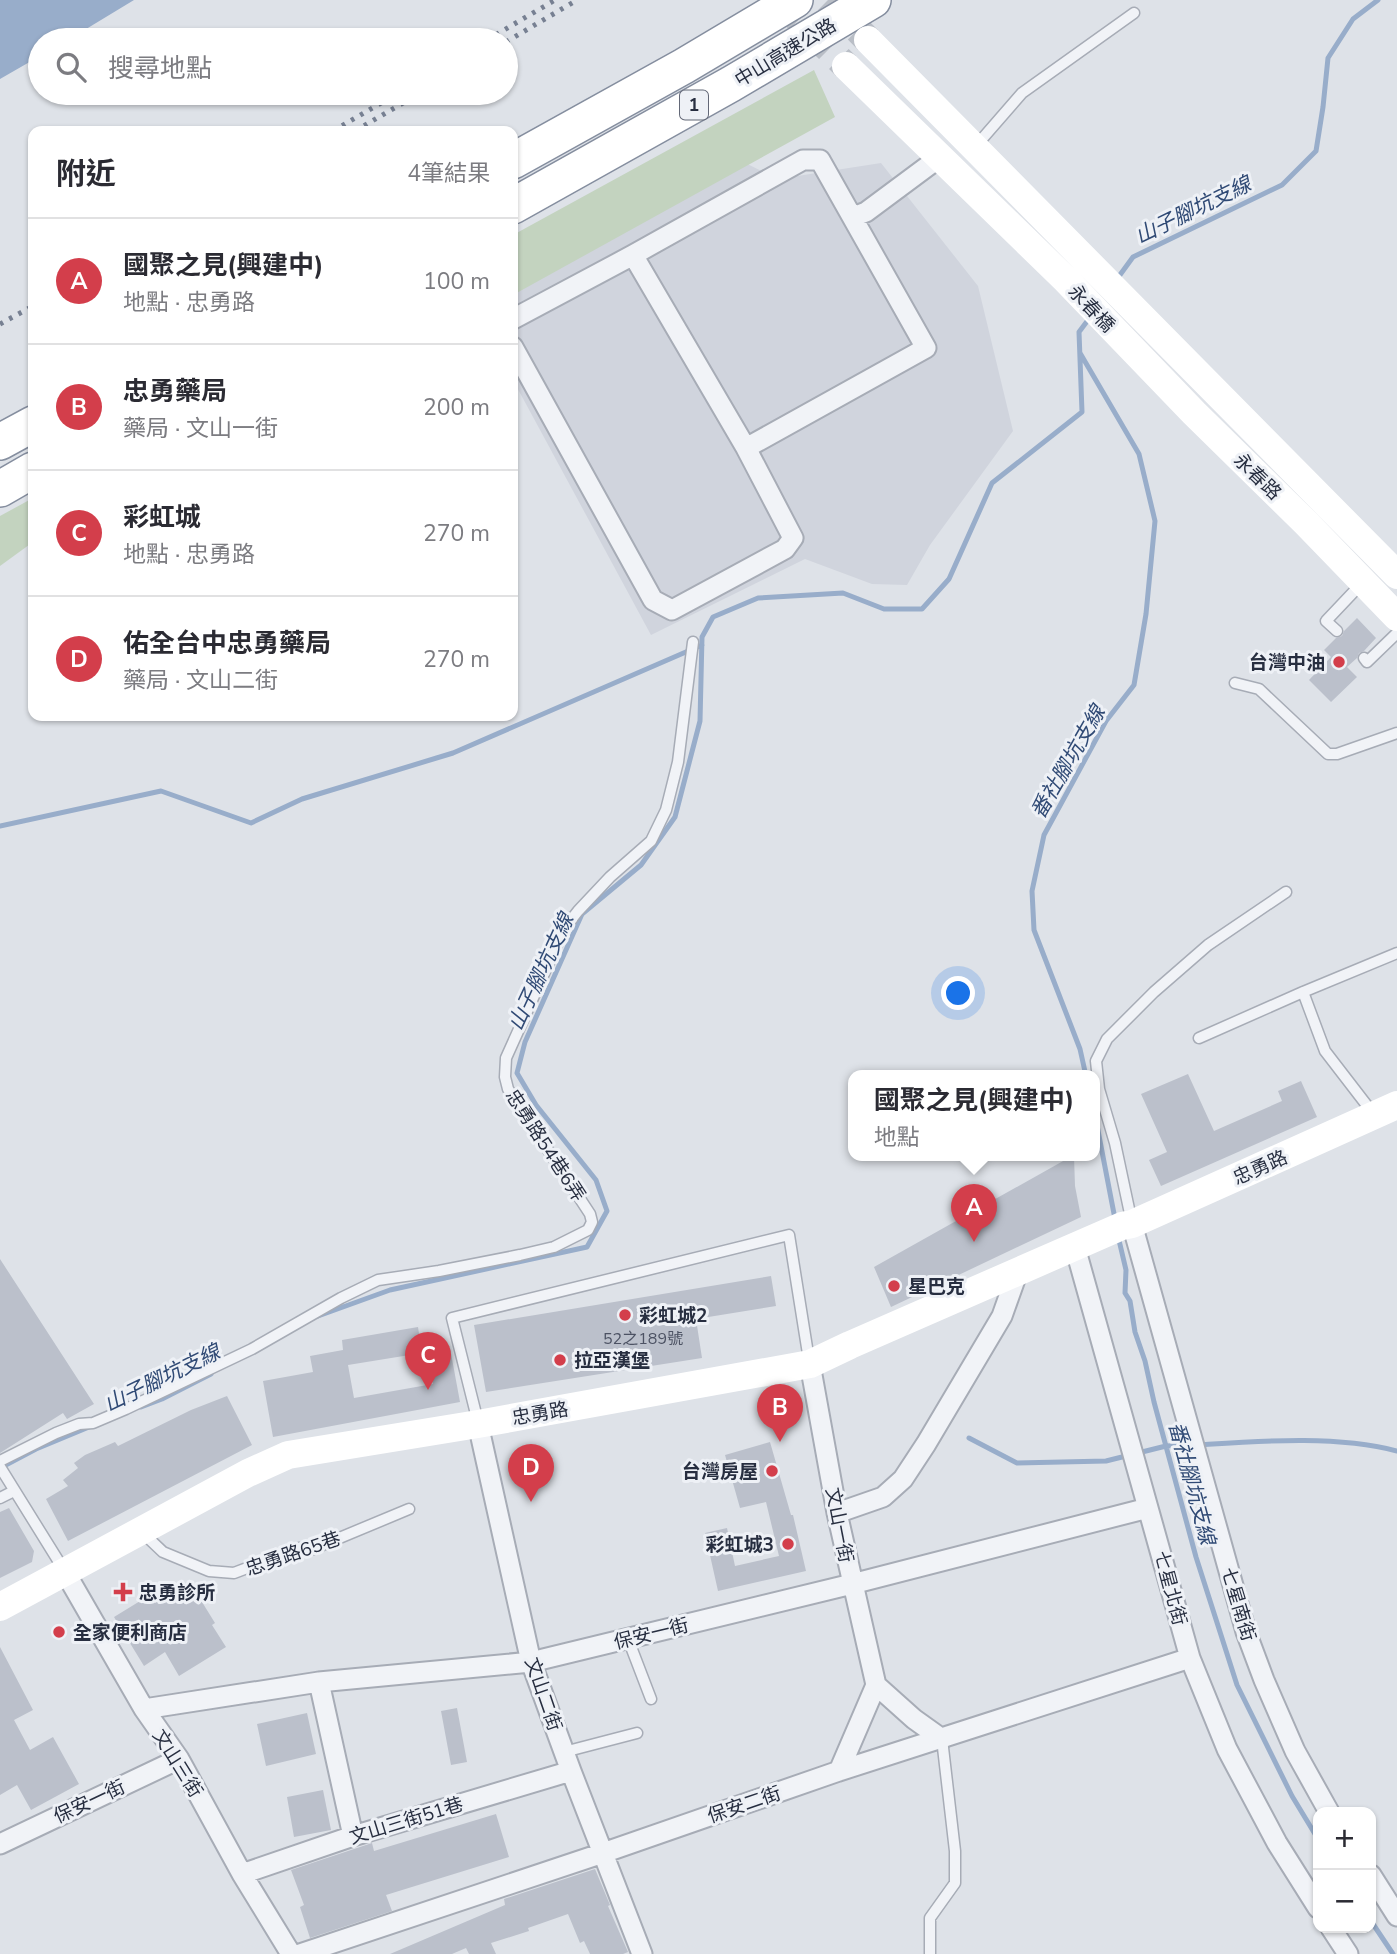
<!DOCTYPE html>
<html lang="zh-TW">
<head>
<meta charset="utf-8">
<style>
  body { margin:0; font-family:"Nunito Sans","Noto Sans TC",sans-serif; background:#f2f2f3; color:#2b2b33 }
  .controls { position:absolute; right:21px; bottom:21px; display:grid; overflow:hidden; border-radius:14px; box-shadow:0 2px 5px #0004 }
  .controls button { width:63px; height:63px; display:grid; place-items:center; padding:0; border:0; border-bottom:2px solid #e1e1e2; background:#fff; color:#2b2b33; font:35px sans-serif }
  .you { position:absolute; left:959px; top:994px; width:24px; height:24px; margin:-18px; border:5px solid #fff; border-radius:50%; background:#1a73e8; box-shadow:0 0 0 10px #1a73e833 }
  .badge { display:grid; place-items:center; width:46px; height:46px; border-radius:50%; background:#d33e4b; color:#fff; font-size:23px; font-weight:700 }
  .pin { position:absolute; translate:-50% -58px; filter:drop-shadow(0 2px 4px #0008) }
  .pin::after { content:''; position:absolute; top:37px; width:24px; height:21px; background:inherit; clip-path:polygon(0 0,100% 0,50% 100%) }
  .popup { position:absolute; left:848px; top:1070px; width:252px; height:91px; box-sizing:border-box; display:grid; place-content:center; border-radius:14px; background:#fff; filter:drop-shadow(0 2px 5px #0005); font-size:23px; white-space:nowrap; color:#7c7c81 }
  .popup b { font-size:26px; color:#2b2b33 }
  .popup::after { content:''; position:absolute; left:50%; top:100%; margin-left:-14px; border:14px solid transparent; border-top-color:#fff }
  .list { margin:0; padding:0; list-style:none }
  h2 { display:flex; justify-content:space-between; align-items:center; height:91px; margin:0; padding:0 28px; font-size:30px }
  h2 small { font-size:23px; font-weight:400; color:#7c7c81 }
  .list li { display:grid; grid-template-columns:46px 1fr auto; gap:21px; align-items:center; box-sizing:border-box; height:126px; padding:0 28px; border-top:2px solid #e1e1e2 }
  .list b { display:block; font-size:26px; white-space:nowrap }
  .list p { margin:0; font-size:23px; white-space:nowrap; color:#7c7c81 }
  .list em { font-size:23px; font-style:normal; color:#7c7c81 }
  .icon { flex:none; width:38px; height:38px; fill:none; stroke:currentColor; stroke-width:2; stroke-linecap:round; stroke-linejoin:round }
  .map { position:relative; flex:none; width:1397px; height:1954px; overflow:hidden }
  .search { position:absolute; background:#fff; box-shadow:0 2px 5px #0004; left:28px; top:28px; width:490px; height:77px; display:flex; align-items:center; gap:18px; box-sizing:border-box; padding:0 24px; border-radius:38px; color:#7c7c81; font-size:26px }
  .panel { position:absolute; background:#fff; box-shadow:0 2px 5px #0004; left:28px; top:126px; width:490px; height:595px; border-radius:14px }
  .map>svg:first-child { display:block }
  .built { fill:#d0d4dd }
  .green { fill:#c3d3bf }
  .water { fill:#98adca }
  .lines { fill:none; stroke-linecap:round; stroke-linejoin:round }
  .stream { stroke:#98adca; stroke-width:5 }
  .building { fill:#bbc0cb }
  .secondary-tunnel { stroke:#b9bec6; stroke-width:28; stroke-dasharray:28 14; stroke-linecap:butt }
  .lane-casing { stroke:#a7acb6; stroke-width:13 }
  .street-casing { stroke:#a7acb6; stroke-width:23 }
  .highway-casing { stroke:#858e9f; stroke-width:38 }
  .lane { stroke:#f1f3f7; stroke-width:10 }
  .street { stroke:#f1f3f7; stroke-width:19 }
  .secondary { stroke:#fff; stroke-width:28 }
  .highway { stroke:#fff; stroke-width:35 }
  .rail { stroke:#778092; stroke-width:5; stroke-dasharray:3.5 7; stroke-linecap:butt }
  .poi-dot { fill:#d33e4b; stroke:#eef1f6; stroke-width:2.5 }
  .labels { text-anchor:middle; stroke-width:6; stroke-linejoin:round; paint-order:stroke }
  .number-label { font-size:16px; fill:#4c5263 }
  .shield { fill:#eef1f6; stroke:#636877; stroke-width:2 }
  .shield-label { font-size:18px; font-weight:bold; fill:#272e40 }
  .street-label { font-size:19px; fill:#272e40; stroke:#eef1f6 }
  .poi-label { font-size:19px; font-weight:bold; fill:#272e40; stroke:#eef1f6; text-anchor:start }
  .water-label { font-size:21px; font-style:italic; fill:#304a75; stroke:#eef1f6 }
</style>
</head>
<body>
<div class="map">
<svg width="1397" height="1954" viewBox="0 0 1397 1954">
  <rect width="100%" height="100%" fill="#dee2e8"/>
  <path class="built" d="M725 153 778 179 881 163 978 286 1013 431 930 545 907 585 872 584 805 559 651 635 513 380V278Z"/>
  <path class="green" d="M814 70 835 117 513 295V235Z
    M33 498V542L0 566V516Z"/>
  <path class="water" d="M0 0H134L68 40H40V56L0 79Z"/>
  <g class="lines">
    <path class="stream" d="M1117 279 1133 257 1282 185 1316 151 1323 107 1328 58 1353 19 1378 0
      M1080 353 1139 454 1155 521 1146 614 1134 685 1106 721 1044 835 1032 891 1034 930 1080 1049 1086 1076
      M0 826 161 791 251 823 302 799 453 753 702 645
      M1095 1115 1115 1219
      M1118 1236 1126 1270 1125 1293 1130 1301 1135 1332 1145 1361 1154 1402 1196 1557 1237 1685 1292 1796 1318 1839
      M318 1316 390 1290 587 1247 607 1211 596 1180 536 1105 517 1073 525 1042 582 914 641 865 675 817 700 721 702 637 713 617 758 598 843 593 884 609H922L949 579 992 483 1082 412 1079 332 1091 316
      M141 1407 162 1399 211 1374
      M969 1438 1017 1463 1106 1461 1166 1446 1188 1445
      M1198 1445C1261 1441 1336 1435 1397 1451
      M0 1468 36 1449 89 1427
      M1371 1921 1393 1954"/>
  </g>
  <path class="building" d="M1357 618 1376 638 1364 651 1359 653 1357 658 1347 667 1357 677 1331 702 1309 680 1331 657 1324 650 1336 638 1342 636 1344 631Z
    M1188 1074 1214 1131 1282 1101 1278 1091 1301 1081 1317 1117 1161 1186 1149 1160 1167 1152 1141 1094Z
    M1072 1156H1074L1075 1186 1081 1217 891 1307 874 1267Z
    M0 1259 94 1404 67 1419 63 1413 0 1453Z
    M771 1276 776 1306 696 1319 702 1358 486 1392 474 1325Z
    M418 1327 422 1353 348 1365 354 1398 433 1384 427 1352 450 1348 460 1402 273 1437 263 1381 313 1372 310 1356 343 1350 342 1340Z
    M227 1396 252 1445 68 1541 46 1499 68 1486 63 1480 78 1468 74 1463 85 1455 115 1442 118 1446 191 1410Z
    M770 1442 791 1515H793L806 1571 718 1591 705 1533 727 1528 735 1566 779 1556 766 1502 740 1508 725 1455Z
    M9 1508 34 1551 32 1562 0 1578V1512Z
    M189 1581 215 1623 212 1625 226 1647 179 1676 165 1652 144 1666 114 1617 163 1587 167 1594Z
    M0 1647 33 1710 14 1720 30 1750 53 1737 79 1784 31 1810 17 1785 0 1795Z
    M457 1708 467 1762 451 1765 441 1711Z
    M307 1713 316 1754 266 1766 257 1724Z
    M323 1790 331 1830 294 1837 287 1797Z
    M496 1814 509 1857 386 1895 392 1911 310 1938 300 1907 304 1905 291 1870 372 1843 374 1851Z
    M595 1869 610 1905 608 1906 628 1952 623 1954H590L584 1941 580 1943 568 1914 528 1928 529 1931 491 1943 496 1954H469L466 1948 452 1954H390L505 1905 504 1899Z"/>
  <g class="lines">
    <path class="secondary-tunnel" d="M779 0 846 66
      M828 0 868 40"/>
    <defs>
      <path id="lane" d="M975 147 1022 93 1134 13
        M1337 631 1326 621 1362 583
        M1364 658 1367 662 1397 633
        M1235 683 1259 689 1328 754H1337L1397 733
        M1303 992 1325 1051 1372 1112
        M1199 1038 1303 992 1397 953
        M1132 1223 1115 1143 1099 1089 1096 1061 1107 1039 1154 992 1208 945 1286 892
        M478 1422 452 1318 789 1235 809 1360
        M0 1461 56 1433 79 1424 93 1423 126 1409 252 1349 341 1298 378 1280 439 1271 520 1255 554 1247 588 1230 592 1222 590 1214 508 1089 505 1077 506 1058 564 929 578 911 610 877 651 841 666 810 678 762 693 642
        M0 1467 64 1570
        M0 1498 14 1491
        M143 1533 163 1552 209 1571 234 1573 299 1548 313 1549 409 1509
        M628 1639 651 1699
        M564 1752 637 1733
        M930 1954V1918L955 1883V1851L942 1739"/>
      <path id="street" d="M853 217 866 212 940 157
        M633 255 746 448
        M513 319 633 255 803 160H820L926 348 746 448 793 538 785 549 672 610 653 600 513 347
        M1132 1224 1246 1632 1264 1680 1295 1751 1329 1812
        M1075 1247 1190 1658 1227 1749 1277 1843 1318 1908
        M810 1364 837 1513 876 1685
        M478 1424 531 1662 571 1771 642 1954
        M837 1513 883 1497 903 1479 926 1444 1002 1316 1018 1271
        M65 1572 144 1709 179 1759 242 1874 291 1954
        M319 1682 353 1836
        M876 1685 914 1719 942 1739
        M144 1709 319 1682 531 1662 852 1584 1148 1508
        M839 1771 876 1685
        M0 1844 179 1759
        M242 1874 353 1836 571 1771
        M1371 1875 1397 1916
        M1331 1928 1348 1954
        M300 1954 603 1853 839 1771 1190 1658"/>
      <path id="highway" d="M513 161 684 66 795 0
        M513 206 731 84 873 0
        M0 442 33 424
        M0 489 33 470"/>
    </defs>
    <use href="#lane" class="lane-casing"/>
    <use href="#street" class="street-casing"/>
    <use href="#highway" class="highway-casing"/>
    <use href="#lane" class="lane"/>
    <use href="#street" class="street"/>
    <path class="secondary" d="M868 40 1397 575
      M846 66 1066 280 1194 413 1306 523 1397 617
      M0 1607 248 1473 288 1455 478 1424 810 1364 850 1345 1122 1226 1132 1224 1397 1105"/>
    <use href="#highway" class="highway"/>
    <path class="rail" d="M487 40 555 0
      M506 42 577 0
      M333 131 398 93
      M355 131 420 93
      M0 324 33 306"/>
  </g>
  <g class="poi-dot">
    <circle cx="1339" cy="662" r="7"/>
    <circle cx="894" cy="1286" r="7"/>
    <circle cx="625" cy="1315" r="7"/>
    <circle cx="560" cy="1360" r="7"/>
    <circle cx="772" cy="1471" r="7"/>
    <circle cx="788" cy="1544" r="7"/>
    <path d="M119.5 1581.5h7v7h7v7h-7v7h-7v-7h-7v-7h7z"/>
    <circle cx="59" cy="1632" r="7"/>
  </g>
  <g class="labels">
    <g class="number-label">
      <text x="643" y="1344">52之189號</text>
    </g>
    <rect class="shield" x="680" y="90.5" width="28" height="29" rx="5"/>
    <g class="shield-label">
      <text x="694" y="111">1</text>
    </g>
    <g class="street-label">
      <text transform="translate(785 52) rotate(-31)" y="7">中山高速公路</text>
      <text transform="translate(1092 308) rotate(46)" y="7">永春橋</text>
      <text transform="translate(1258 476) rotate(44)" y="7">永春路</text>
      <text transform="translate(546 1145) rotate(57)" y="7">忠勇路54巷6弄</text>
      <text transform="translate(1260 1167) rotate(-24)" y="7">忠勇路</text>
      <text transform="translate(540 1413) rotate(-10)" y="7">忠勇路</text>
      <text transform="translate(840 1525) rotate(79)" y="7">文山一街</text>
      <text transform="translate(293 1553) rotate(-19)" y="7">忠勇路65巷</text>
      <text transform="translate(1171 1588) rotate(75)" y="7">七星北街</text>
      <text transform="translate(1239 1604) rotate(73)" y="7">七星南街</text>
      <text transform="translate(651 1633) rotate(-14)" y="7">保安一街</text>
      <text transform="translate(544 1694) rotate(71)" y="7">文山二街</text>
      <text transform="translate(178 1763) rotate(58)" y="7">文山三街</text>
      <text transform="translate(89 1801) rotate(-25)" y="7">保安一街</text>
      <text transform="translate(744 1804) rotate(-19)" y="7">保安二街</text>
      <text transform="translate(406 1820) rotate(-17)" y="7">文山三街51巷</text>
    </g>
    <g class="poi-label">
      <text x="1325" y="669" text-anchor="end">台灣中油</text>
      <text x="908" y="1293">星巴克</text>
      <text x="639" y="1322">彩虹城2</text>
      <text x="574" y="1367">拉亞漢堡</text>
      <text x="758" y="1478" text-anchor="end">台灣房屋</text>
      <text x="774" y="1551" text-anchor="end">彩虹城3</text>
      <text x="139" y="1599">忠勇診所</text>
      <text x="73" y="1639">全家便利商店</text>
    </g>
    <g class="water-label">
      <text transform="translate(1193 210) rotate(-26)" y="7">山子腳坑支線</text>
      <text transform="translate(1068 762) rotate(-60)" y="7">番社腳坑支線</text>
      <text transform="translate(541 972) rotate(-65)" y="7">山子腳坑支線</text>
      <text transform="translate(162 1378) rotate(-26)" y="7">山子腳坑支線</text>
      <text transform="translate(1192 1483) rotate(75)" y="7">番社腳坑支線</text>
    </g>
  </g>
</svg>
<div class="controls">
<button>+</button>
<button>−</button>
</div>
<div class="you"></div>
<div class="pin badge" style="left:974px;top:1242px">A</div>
<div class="popup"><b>國聚之見(興建中)</b>地點</div>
<div class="pin badge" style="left:780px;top:1442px">B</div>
<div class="pin badge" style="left:428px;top:1390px">C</div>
<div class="pin badge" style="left:531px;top:1502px">D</div>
<div class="search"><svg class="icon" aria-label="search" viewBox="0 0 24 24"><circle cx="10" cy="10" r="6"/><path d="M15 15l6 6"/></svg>搜尋地點</div>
<section class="panel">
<h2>附近<small>4筆結果</small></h2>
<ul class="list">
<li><span class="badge">A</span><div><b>國聚之見(興建中)</b><p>地點 · 忠勇路</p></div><em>100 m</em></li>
<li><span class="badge">B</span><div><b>忠勇藥局</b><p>藥局 · 文山一街</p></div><em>200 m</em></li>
<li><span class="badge">C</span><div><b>彩虹城</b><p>地點 · 忠勇路</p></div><em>270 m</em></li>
<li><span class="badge">D</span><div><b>佑全台中忠勇藥局</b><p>藥局 · 文山二街</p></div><em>270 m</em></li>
</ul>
</section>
</div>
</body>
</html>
